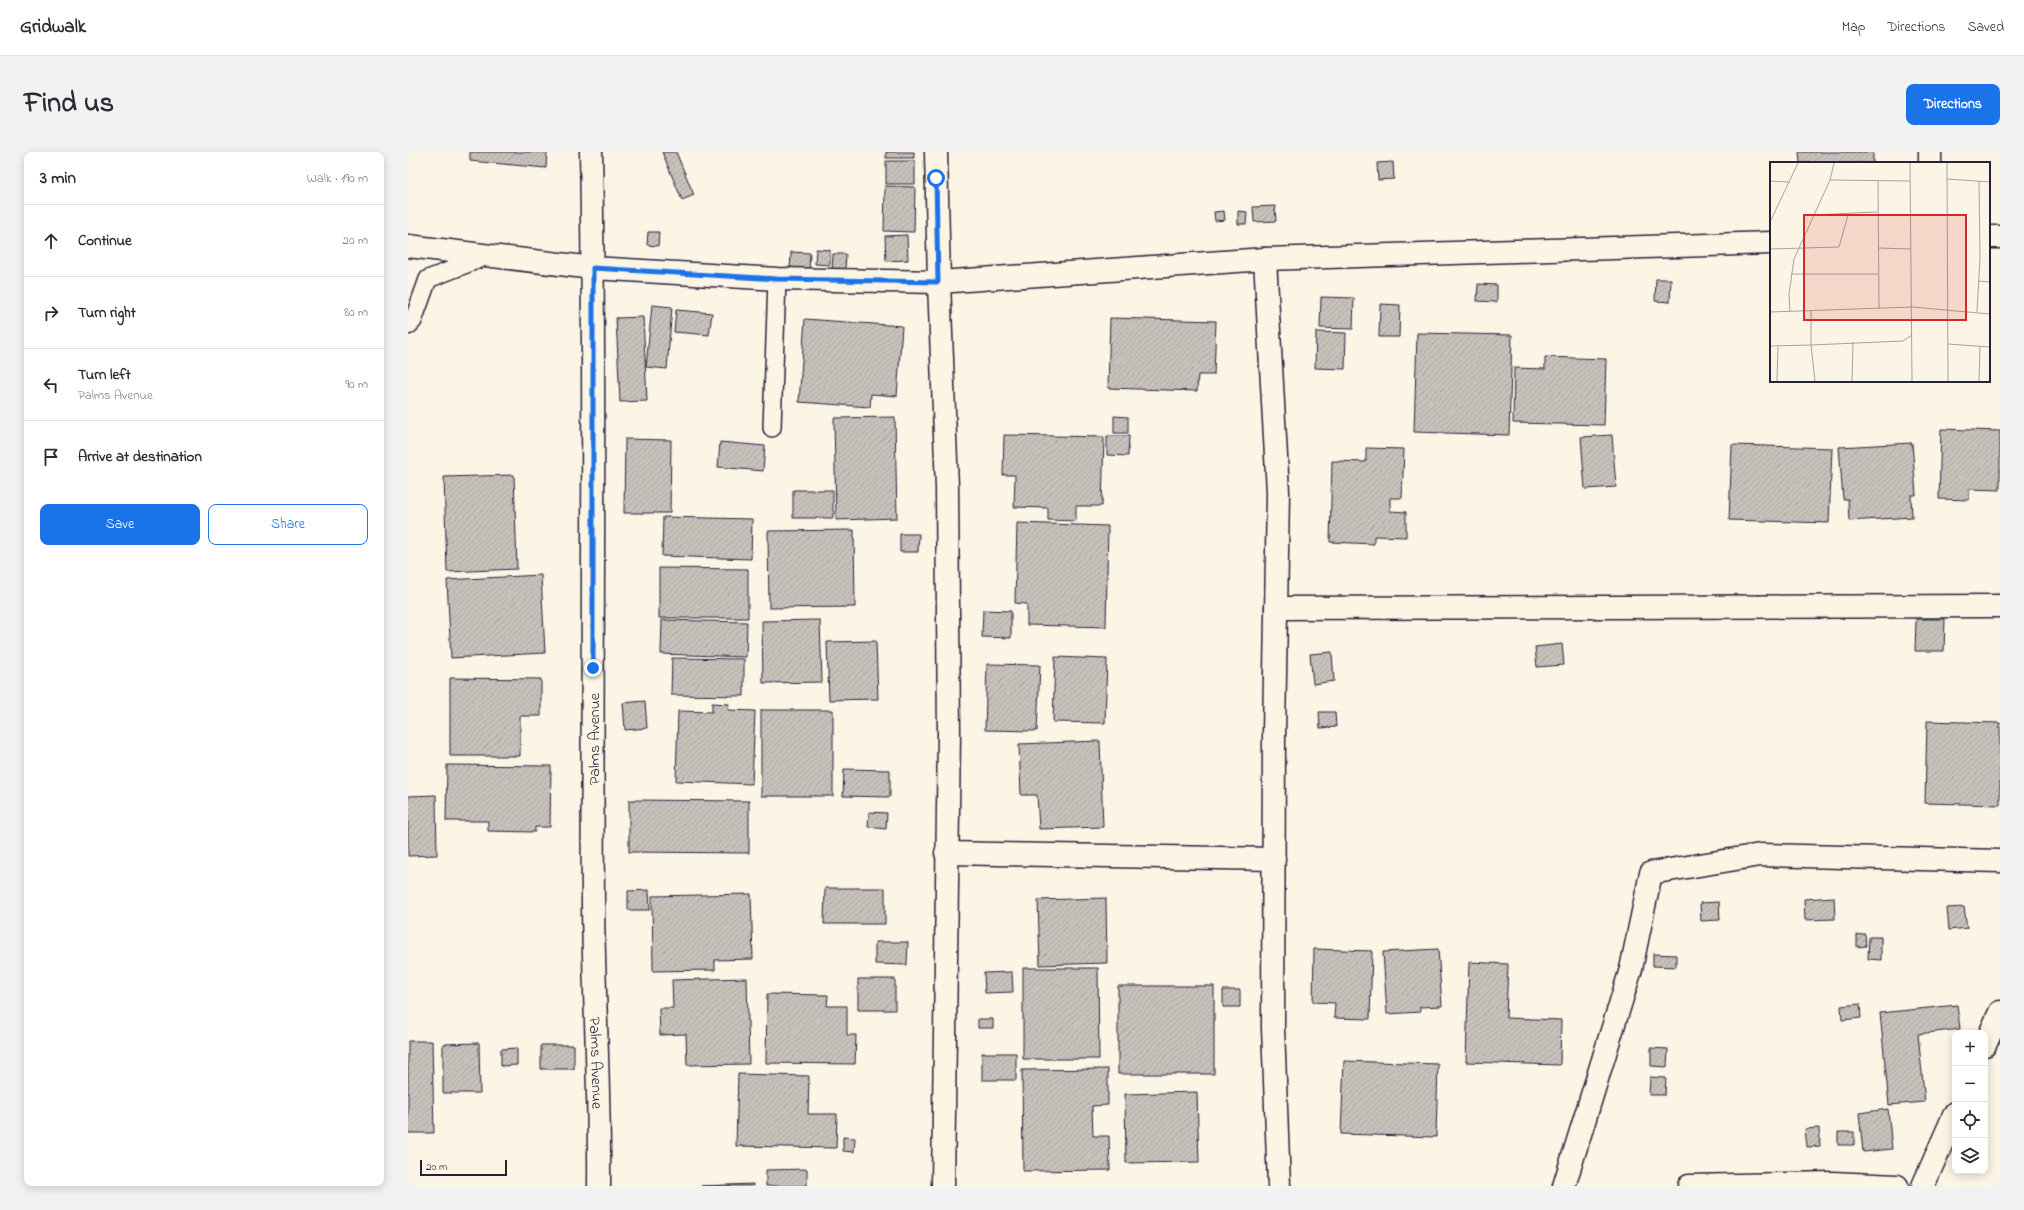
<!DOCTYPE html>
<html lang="en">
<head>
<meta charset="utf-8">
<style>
  body { margin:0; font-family:"Indie Flower",sans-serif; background:#f2f2f3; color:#2b2b33 }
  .controls { position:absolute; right:12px; bottom:12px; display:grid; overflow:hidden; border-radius:8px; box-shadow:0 2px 10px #0003 }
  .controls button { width:36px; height:36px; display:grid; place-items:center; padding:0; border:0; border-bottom:1px solid #e1e1e2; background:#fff; color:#2b2b33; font:20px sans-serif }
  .scale { position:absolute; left:12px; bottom:10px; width:87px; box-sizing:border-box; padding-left:4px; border:2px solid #22223b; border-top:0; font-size:11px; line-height:14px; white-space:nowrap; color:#22223b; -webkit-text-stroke:3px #fcf5e5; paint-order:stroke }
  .stop { position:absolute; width:12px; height:12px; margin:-9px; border:3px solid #1a73e8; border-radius:50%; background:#fff }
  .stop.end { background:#1a73e8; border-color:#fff; box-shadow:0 1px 4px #0008 }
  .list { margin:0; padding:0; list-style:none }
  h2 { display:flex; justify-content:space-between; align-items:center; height:52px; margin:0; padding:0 16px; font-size:17px }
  h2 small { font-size:13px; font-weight:400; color:#7c7c81 }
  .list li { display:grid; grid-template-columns:26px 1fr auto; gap:12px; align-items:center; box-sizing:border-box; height:72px; padding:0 16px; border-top:1px solid #e1e1e2 }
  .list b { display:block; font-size:15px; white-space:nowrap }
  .list p { margin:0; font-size:13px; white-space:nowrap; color:#7c7c81 }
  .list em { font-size:13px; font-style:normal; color:#7c7c81 }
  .actions { display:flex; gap:8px; padding:12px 16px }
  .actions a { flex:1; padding:9px 0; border:1px solid #1a73e8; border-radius:8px; text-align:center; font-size:14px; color:#1a73e8 }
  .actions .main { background:#1a73e8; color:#fff }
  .icon { flex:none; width:22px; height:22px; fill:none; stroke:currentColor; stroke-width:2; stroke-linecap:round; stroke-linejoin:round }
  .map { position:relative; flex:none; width:1592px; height:1034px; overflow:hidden; border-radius:8px }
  header { display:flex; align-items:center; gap:24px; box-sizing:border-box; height:56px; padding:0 20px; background:#fff; border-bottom:1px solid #e1e1e2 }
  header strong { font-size:19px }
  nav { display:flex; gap:22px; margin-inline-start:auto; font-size:14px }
  .intro { display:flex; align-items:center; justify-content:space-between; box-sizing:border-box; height:96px; padding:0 24px }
  h1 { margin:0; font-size:28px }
  .button { padding:10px 18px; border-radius:8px; background:#1a73e8; color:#fff; font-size:14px; font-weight:700 }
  main { display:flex; gap:24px; padding:0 24px }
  aside { flex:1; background:#fff; border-radius:8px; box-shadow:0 2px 10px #0003 }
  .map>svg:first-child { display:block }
  .building { fill:url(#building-hatch); stroke:#22223b }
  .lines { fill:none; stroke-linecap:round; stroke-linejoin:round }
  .service-casing { stroke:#22223b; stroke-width:20 }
  .minor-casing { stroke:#22223b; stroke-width:25 }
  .service { stroke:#fcf5e5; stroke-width:17 }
  .minor { stroke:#fcf5e5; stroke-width:22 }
  .route { stroke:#1a73e8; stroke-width:5 }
  .labels { text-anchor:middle; stroke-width:3; stroke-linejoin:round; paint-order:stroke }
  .street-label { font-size:16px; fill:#22223b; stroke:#fcf5e5 }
  .inset-road { fill:none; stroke:#a5a1a1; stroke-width:1 }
  .view { fill:#d62828; fill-opacity:0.15; stroke:#d62828; stroke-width:2 }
  .inset-edge { fill:none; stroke:#22223b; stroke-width:2 }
</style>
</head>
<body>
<header>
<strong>Gridwalk</strong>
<nav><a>Map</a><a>Directions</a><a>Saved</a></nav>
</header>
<div class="intro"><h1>Find us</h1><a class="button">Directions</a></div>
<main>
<aside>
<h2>3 min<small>Walk · 190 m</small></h2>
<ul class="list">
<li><svg class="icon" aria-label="ahead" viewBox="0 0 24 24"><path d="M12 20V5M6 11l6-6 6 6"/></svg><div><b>Continue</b></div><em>20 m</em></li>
<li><svg class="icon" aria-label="right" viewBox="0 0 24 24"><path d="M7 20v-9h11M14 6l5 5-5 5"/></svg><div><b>Turn right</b></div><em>80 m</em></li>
<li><svg class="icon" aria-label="left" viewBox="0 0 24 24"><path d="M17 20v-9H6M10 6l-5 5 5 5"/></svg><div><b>Turn left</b><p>Palms Avenue</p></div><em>90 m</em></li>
<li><svg class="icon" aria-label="arrive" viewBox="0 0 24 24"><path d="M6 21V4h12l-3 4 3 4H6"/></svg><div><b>Arrive at destination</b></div></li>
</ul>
<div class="actions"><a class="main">Save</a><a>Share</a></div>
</aside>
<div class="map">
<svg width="1592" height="1034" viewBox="0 0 1592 1034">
  <defs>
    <pattern id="building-hatch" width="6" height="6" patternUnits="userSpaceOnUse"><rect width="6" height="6" fill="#c6c1bb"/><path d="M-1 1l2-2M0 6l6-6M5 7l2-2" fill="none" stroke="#aaa6a2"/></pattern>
  </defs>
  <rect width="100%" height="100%" fill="#fcf5e5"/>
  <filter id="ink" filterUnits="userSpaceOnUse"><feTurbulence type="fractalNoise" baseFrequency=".025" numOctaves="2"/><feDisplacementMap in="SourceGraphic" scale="8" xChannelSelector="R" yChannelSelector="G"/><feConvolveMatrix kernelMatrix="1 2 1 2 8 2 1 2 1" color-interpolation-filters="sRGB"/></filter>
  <g filter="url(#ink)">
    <path class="building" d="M62 0H139L138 16 62 9Z
      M254 0H268L286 43 274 48Z
      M478 0H506V6H478Z
      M1391 0H1465V11H1392Z
      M478 9H507V32H478Z
      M985 10 986 27 970 28 969 11Z
      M477 34 507 35 506 80 476 79Z
      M867 54 868 69 846 70 845 55Z
      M816 59 817 68 807 69 806 60Z
      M830 59 839 60 838 72H830Z
      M240 80H251L250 94 239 93Z
      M499 83 500 108 478 109 477 84Z
      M408 97 422 98V113L407 112Z
      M383 100 402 101 401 120 382 118Z
      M425 102H438L437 120 424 119Z
      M1248 127H1263L1262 150 1247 149Z
      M1070 132 1089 133V150L1069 149Z
      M913 145 946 146 945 177 912 176Z
      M972 152 992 153 991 185H971Z
      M244 153 264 155 259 217 238 215Z
      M268 158 304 161 301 183 266 180Z
      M235 165 239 249 212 250 208 166Z
      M702 166 808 169 806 223H790L789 239 700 236Z
      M397 167 494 174 489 244 463 242 462 255 391 250Z
      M908 180 938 181 937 217 907 216Z
      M1009 181 1104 183 1101 283 1006 280Z
      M1137 205 1198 207 1196 273 1105 271 1106 216 1137 217Z
      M706 264 720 265V281H706Z
      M487 265 489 366 428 368 426 266Z
      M1533 277 1592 279V338L1561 337V348L1531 347Z
      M596 283 696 285 694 354H668V369L640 368V356L606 355 607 323H595Z
      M1204 283 1208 335 1177 337 1173 285Z
      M699 284H721L720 304 699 303Z
      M217 287 263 288 262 361H216Z
      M312 290 357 294 355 319 310 315Z
      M1504 291 1508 343H1503L1504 365 1441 369 1440 347H1435L1431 295Z
      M1324 293 1424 296 1421 371 1321 368Z
      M958 296 996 297 994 346H982V359L998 360V385L966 384V392L922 390 924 309 958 310Z
      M106 323 109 417 39 420 36 325Z
      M385 338H425V366H385Z
      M255 365 344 367 343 407 254 404Z
      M609 371 700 374 698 475 619 473V452L607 451Z
      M446 378 447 455 361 456 360 379Z
      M492 382H511L510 400H492Z
      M251 416 340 417V466H251Z
      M133 423 137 501 43 506 39 428Z
      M575 458 603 459V486L574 485Z
      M1508 467H1537L1536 499H1507Z
      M254 468 339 470 338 505 253 502Z
      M412 468 414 530 355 531 354 469Z
      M468 489 470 547 421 548 419 490Z
      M1154 492 1156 513 1129 515 1127 495Z
      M924 500 926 529 905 532 902 502Z
      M647 505 699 507 697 571 645 570Z
      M264 506 336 507V544L263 543Z
      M579 512 632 513 629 579 577 578Z
      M42 526 133 527V564H112V604H42Z
      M237 549 239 576 217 578 215 551Z
      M304 551 321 552 320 558 347 559 344 632 268 629 270 559 304 560Z
      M353 558H425V644H353Z
      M911 560H927L928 575 912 576Z
      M1519 569 1592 571V653L1517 651Z
      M692 589 695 675 631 677 629 643H613L611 592Z
      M39 613 143 614 142 675H127V680L80 679V669H38Z
      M436 617 482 618V645L435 644Z
      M28 643 29 703 0 704V644Z
      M221 648 341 649V701L221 700Z
      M461 660 479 661 478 677 460 675Z
      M417 736H477V772H416Z
      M241 738 242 758H220V739Z
      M343 742 345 807 307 808V818L245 819 244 744Z
      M1426 745 1427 767 1397 768 1396 747Z
      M698 746 699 811 632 813 630 748Z
      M1311 750 1312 768 1293 769 1292 751Z
      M1556 755 1559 776 1541 778 1539 756Z
      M1457 782 1458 794 1449 795V783Z
      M1461 785H1473V808L1460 807Z
      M467 790H500L499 813 467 812Z
      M906 797 964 799 962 867 926 866 927 851 905 850Z
      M1030 797 1034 854 1012 855V860L979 862 975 800Z
      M1245 802 1268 803V815L1245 814Z
      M1061 810 1100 812 1098 866 1153 868 1152 913 1058 910Z
      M615 816H690L691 907H615Z
      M604 820 605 840 577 841 576 821Z
      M339 826 341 912 279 913 278 882 252 883 251 856H265L264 828Z
      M450 827H487V858H450Z
      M710 834H806V922H710Z
      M815 838H832V855H815Z
      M359 842 420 843 419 854H439V883H448L447 912 358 911Z
      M1452 852 1453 866 1434 868 1433 854Z
      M1549 853 1552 877 1510 882 1517 950 1481 953 1472 861Z
      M570 867H585V876H570Z
      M0 889H24L26 981H0Z
      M71 891 72 941H35V892Z
      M133 893H166V917H133Z
      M109 896V913L93 914V897Z
      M1243 896 1260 897 1259 915 1243 914Z
      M574 901H608V928H574Z
      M936 909 1030 912 1028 985 933 982Z
      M700 917V953L684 954 685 984H701L702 1018 615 1019 614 918Z
      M330 922 401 924 400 962H429L428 996 328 994Z
      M1242 925 1258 926 1257 943H1241Z
      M789 940 791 1010 718 1011 717 942Z
      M1480 957 1484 997 1455 1000 1451 961Z
      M1411 976 1412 994 1399 995 1397 977Z
      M1430 980H1446V993H1430Z
      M435 985 447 986 446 1000 435 999Z
      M399 1017V1034H358V1018Z
      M345 1032V1034H293Z"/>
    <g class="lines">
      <defs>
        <path id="service" d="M0 174 5 169 20 127 79 104
          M364 276 369 127"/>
        <g id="minor">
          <path id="s1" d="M183 0C188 251 183 502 185 753 186 847 192 940 191 1034"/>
          <path d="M528 0 531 130 539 335 541 581 535 1034"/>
          <path d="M1522 0V11"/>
          <path d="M1581 85H1592"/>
          <path d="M0 94 185 116 369 127 531 130 857 107 1363 91"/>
          <path d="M857 107 870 340 866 583 865 876 871 1034"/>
          <path d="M868 456 1592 454"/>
          <path d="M538 701 866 707"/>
          <path d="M1577 893 1592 860"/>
          <path d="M1156 1034 1223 817 1243 721 1352 703 1592 709"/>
          <path d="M1281 1034 1424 1031 1489 1034"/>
          <path d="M1515 1034 1547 961"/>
        </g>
      </defs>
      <use href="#service" class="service-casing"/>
      <use href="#minor" class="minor-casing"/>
      <use href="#service" class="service"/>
      <use href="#minor" class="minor"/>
    </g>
  </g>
  <g class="lines" filter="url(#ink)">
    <path class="route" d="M185 516V116L369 127 530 130 528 26"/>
  </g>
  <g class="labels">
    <g class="street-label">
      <text transform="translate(185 587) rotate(-90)" y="6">Palms Avenue</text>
      <text dy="6" stroke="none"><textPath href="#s1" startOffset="911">Palms Avenue</textPath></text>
    </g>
  </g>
  <g transform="translate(1362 10)">
    <rect width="220" height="220" fill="#fcf5e5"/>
    <path class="inset-road" d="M140 1 142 219M177 1 178 219M177 17 220 20M60 18 140 19M108 18 109 147M0 19 19 20M42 53 107 50M0 60 28 1M108 86 141 87M0 87 69 85 78 53M21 112H108M208 119 220 120M0 150 142 145 220 152M20 150 19 132 24 97 60 18 64 1M207 150 210 96 209 19M178 182 220 185M0 184 41 183V149M7 219 8 185M45 219 41 183 133 179 142 173M82 219 83 180M209 219 210 184"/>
    <path class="view" d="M34 53H196V158H34Z"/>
    <rect width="220" height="220" class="inset-edge"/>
  </g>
</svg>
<div class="controls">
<button>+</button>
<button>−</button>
<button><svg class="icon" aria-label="locate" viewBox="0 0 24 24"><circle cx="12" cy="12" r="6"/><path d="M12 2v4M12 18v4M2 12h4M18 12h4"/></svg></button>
<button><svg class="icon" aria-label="layers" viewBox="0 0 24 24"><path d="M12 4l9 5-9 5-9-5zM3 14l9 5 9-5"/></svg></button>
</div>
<div class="scale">20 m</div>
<div class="stop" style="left:528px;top:26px"></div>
<div class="stop end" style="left:185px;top:516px"></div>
</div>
</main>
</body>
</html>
